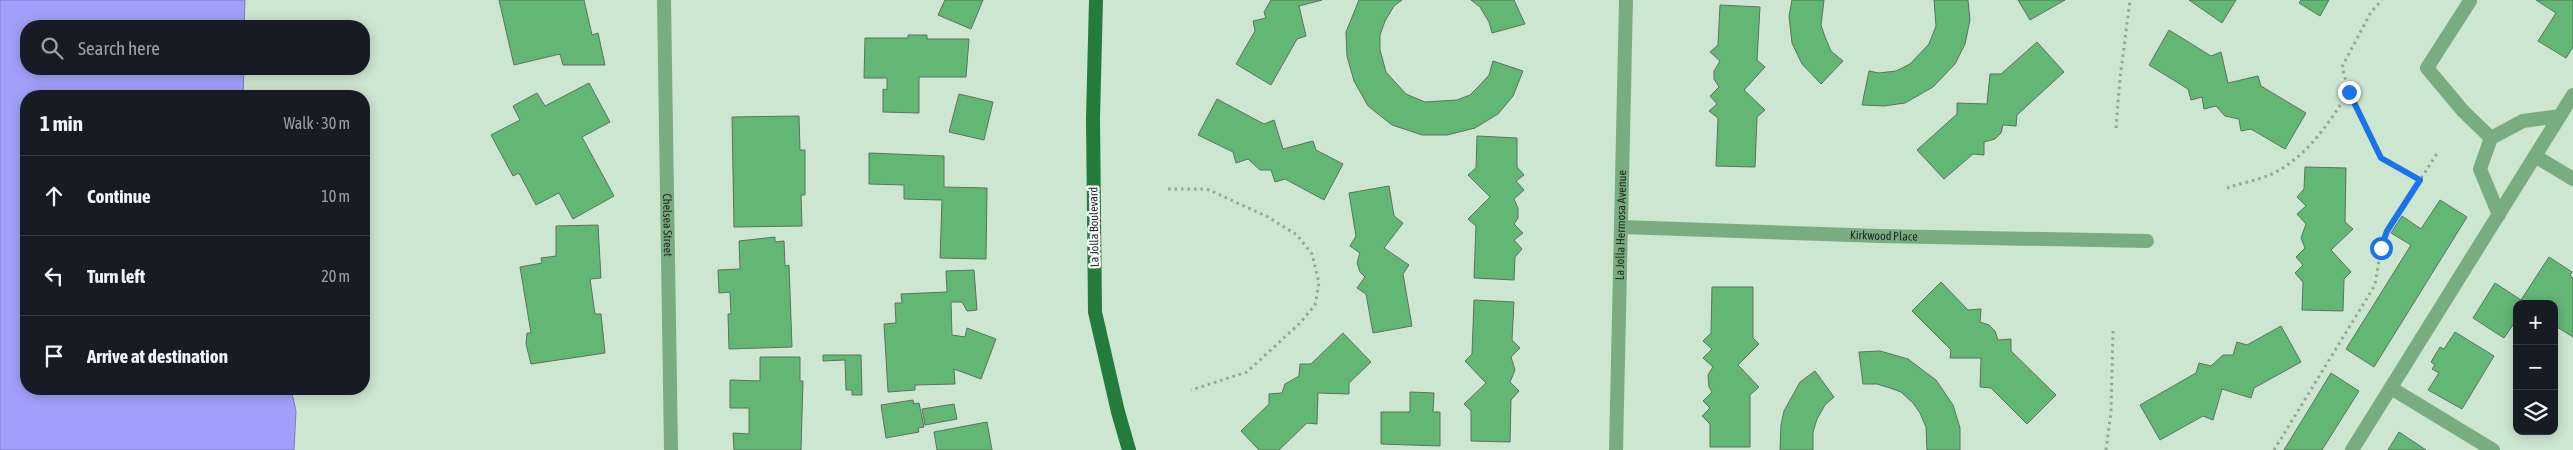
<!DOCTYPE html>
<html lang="en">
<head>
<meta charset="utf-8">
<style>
  body { margin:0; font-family:"Asap Condensed",sans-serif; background:#242831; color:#f1f3f6 }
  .controls { position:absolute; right:15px; bottom:15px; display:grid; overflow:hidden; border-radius:10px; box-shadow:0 2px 12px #0003 }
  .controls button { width:45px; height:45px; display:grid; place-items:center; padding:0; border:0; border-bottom:1px solid #363941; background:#171b24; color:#f1f3f6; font:25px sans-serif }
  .stop { position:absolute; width:15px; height:15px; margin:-11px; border:4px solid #1a73e8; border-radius:50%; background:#fff }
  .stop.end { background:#1a73e8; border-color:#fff; box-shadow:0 1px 5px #0008 }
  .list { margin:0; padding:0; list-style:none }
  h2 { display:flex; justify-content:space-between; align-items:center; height:65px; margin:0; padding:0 20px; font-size:21px }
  h2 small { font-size:16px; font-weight:400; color:#9ea1a6 }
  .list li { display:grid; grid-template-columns:32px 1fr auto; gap:15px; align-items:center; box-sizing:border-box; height:80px; padding:0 20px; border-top:1px solid #363941 }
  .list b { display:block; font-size:19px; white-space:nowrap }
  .list em { font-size:16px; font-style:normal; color:#9ea1a6 }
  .icon { flex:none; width:28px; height:28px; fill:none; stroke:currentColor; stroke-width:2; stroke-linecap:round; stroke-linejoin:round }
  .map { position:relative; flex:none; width:2573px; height:450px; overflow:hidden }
  .search { position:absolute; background:#171b24; box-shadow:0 2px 12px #0003; left:20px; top:20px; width:350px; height:55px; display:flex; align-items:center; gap:12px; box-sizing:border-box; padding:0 18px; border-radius:20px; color:#9ea1a6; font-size:19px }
  .panel { position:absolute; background:#171b24; box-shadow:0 2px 12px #0003; left:20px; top:90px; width:350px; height:305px; border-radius:20px }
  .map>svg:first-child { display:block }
  .water { fill:#a0a0fa; stroke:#7a7cb9 }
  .building { fill:#63b774; stroke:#5c725f }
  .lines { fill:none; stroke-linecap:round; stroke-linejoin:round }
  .path { stroke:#93a695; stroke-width:3; stroke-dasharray:2.5 4; stroke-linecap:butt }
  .service { stroke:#79ad81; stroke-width:14 }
  .minor { stroke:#79ad81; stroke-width:14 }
  .primary { stroke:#247c3c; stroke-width:14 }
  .route { stroke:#1a73e8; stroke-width:6 }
  .labels { text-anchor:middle; stroke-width:4.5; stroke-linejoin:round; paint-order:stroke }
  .street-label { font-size:12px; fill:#202921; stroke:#fff }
</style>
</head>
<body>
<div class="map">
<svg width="2573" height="450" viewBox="0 0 2573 450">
  <rect width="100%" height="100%" fill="#cde6d0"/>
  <path class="water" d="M0 0H245L244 26H26V69H244L243 96H26V389H291L296 411 294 450H0Z"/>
  <path class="building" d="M499 0H584L592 35 598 33 605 65H563L560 54 514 65Z
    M945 0H983L971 29 938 15Z
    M1271 0H1322L1299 6 1306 36 1297 39 1271 85 1236 64 1255 31 1253 21 1266 18 1264 12Z
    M1359 0H1402L1394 6 1385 21 1380 35V50L1386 72 1406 94 1425 102 1457 100 1470 95 1479 86 1489 75 1493 61 1523 71 1513 96 1498 114 1475 128 1447 135H1422L1392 125 1368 106 1354 81 1347 56 1346 32Z
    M1471 0H1514L1525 24 1492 33 1489 22 1480 7Z
    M1792 0H1824L1821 25 1825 37 1831 51 1843 61 1821 84 1802 64 1792 43 1789 16Z
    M1934 0H1968L1970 20 1965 44 1955 64 1933 87 1905 103 1884 106 1862 105 1869 71 1879 73 1896 71 1910 64 1929 44 1936 26Z
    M2018 0H2065L2030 20Z
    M2189 0H2236L2222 23Z
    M2301 0H2329L2320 16 2299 3Z
    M2536 0H2573V47L2566 58 2538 41 2556 13Z
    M1720 5 1760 7 1757 60 1765 67 1744 90 1765 110 1757 117 1755 167 1716 166 1718 118 1709 111 1717 104 1710 96 1719 87 1714 79V71L1720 61 1710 52 1718 45Z
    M2169 30 2211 56 2221 52 2228 83 2258 76 2261 86 2306 113 2285 149 2251 129 2241 131 2239 119 2225 116 2216 106 2204 109 2202 97 2191 100 2188 89 2149 65Z
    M908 35H927V39H969L966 77H919V113L883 112V89L887 90V78H864L865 38H908Z
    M2037 42 2064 72 2017 115 2016 126 2003 125 2001 133 1995 139 1984 142V155L1973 154 1944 179 1917 150 1957 114V103L1987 104 1990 74H2001Z
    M589 83 610 122 582 137 614 196 573 219 559 193 536 205 519 173 513 176 491 135 520 120 513 106 537 93 545 106Z
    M959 94 993 102 984 140 949 132Z
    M1217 99 1264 124 1274 120 1283 149 1313 141 1316 150 1343 164 1324 200 1285 179 1275 182 1271 170H1260L1248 159 1236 163 1233 152 1198 135Z
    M799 116 800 150H805V195H801L802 226 734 227 732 117Z
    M1477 136 1517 138V167L1524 175 1516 181 1524 190 1514 199 1518 208V218L1514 224 1523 233 1514 240 1522 249 1515 257 1514 280 1474 278 1476 226 1468 219 1490 197 1468 175 1476 168Z
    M869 153 944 156V187L987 188 986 259 940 258 942 200 904 199V185L869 184Z
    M2305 167 2346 168 2345 222 2353 229 2331 250 2351 272 2344 279 2343 311 2302 310 2303 282 2295 273 2303 265 2296 257 2305 248 2301 238 2306 224 2297 214 2306 206 2297 197 2304 189Z
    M1389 186 1394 216 1403 223 1384 248 1409 265 1403 274 1412 326 1373 333 1366 294 1357 288 1365 277 1360 272 1357 263 1360 253 1350 246 1356 236 1349 193Z
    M2440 200 2467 217 2374 367 2346 349 2411 245 2391 233 2402 216 2421 229Z
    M598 225 601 278 590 279 595 314H601L605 353 531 364 526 344 527 333H531L520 267 542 263 541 258 556 256V226Z
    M775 237V242L784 241 785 266 789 265 792 347 729 349 728 314H731L730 292 719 293 718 270 740 269 739 241Z
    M2549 257 2572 272 2570 275 2573 278V337L2554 325V304H2517V319L2504 338 2473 318 2495 283 2521 300Z
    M974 270 977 310 967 311 962 302H951L952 335 965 337 967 328 996 339 981 379 954 369 955 384 915 385V390L888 392 884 324 896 323 895 303H902L901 294 947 292 946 271Z
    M1941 282 1968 310 1981 309 1980 322 1989 325 1995 331 1998 340 2011 339V351L2056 395 2027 424 1991 388 1980 387 1981 358H1950L1951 350 1912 311Z
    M1712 287H1753V338L1759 344 1738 365 1759 387 1750 395V447H1710V424L1702 416 1710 408 1703 401 1712 392 1709 387 1708 375 1713 367 1703 358 1712 349 1703 341 1711 333Z
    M1474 300 1514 302 1512 340 1520 348 1511 357 1515 370 1510 382 1519 391 1511 400 1510 442 1471 441V411L1464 404 1486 383 1465 361 1472 354Z
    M2281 326 2301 362 2254 388 2251 398 2222 389 2213 420 2203 416 2160 440 2140 405 2196 373 2199 363 2211 366 2223 355H2233L2237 342 2247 345Z
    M2455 332 2494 356 2462 409 2428 390 2439 373 2432 369 2435 365 2431 362 2440 347 2444 349Z
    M1343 333 1371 362 1349 383V394L1318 393 1317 424 1307 423 1279 450H1259L1241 431 1269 404V394L1282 393 1285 384 1299 376 1300 364H1311Z
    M1880 351 1908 359 1936 380 1953 405 1960 428V450H1927L1926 427 1920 413 1913 403 1901 392 1890 388 1877 384H1863L1859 352Z
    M823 355H861L862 395H852V390H846L845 360 823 361Z
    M760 357H800V381H803L801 450H734L733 433 749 434V408H730V380L760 381Z
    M1815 371 1834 397 1825 405 1817 419 1813 432V450H1780L1781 425 1784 411 1800 382Z
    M2331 373 2359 391 2322 450H2284Z
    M1410 392 1434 393 1433 412H1440V446L1381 444V412H1410Z
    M913 400 914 404 919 403 924 427 918 428 919 432 886 438 881 405Z
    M954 404 957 419 925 425 922 409Z
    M987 422 992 450H937L934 432Z
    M2399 432 2426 450H2388Z"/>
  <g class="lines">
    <path class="path" d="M2349 92 2342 67 2371 12 2382 0
      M2116 128 2120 78 2130 0
      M2227 188C2241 183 2258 180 2272 174 2308 156 2327 125 2349 92L2381 158 2420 180
      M1168 189H1207L1268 217 1297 235 1312 254 1319 283 1315 305 1300 323 1247 372 1191 390
      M2106 450 2111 412 2113 331
      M2274 450 2375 285 2381 248 2387 231 2438 152"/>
    <path class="service" d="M2470 1 2427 68 2463 111 2491 138
      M2499 215 2480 169 2491 138 2523 121 2560 116
      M2391 388 2493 450
      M2352 450 2573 95"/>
    <g class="minor">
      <path id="s1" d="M664 0 671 450"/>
      <path d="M2535 156 2573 179"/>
      <path id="s2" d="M1622 227 1880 236 2147 241"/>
      <path id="s3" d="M1616 450 1626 0"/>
    </g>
    <path class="primary" d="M1096 0 1093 118 1095 312 1118 412 1129 450"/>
  </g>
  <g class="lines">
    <path class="route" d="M2349 92 2381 158 2420 180 2387 231 2381 248"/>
  </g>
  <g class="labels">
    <g class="street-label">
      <text dy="4" stroke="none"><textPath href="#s1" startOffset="225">Chelsea Street</textPath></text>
      <text dy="4" stroke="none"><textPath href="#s3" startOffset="225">La Jolla Hermosa Avenue</textPath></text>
      <text transform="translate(1094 227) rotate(-91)" y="4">La Jolla Boulevard</text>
      <text dy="4" stroke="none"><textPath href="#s2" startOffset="262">Kirkwood Place</textPath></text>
    </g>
  </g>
</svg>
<div class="controls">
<button>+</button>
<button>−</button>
<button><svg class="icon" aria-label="layers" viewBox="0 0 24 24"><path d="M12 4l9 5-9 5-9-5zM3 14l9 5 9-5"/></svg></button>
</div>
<div class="stop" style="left:2381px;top:248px"></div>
<div class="stop end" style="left:2349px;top:92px"></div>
<div class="search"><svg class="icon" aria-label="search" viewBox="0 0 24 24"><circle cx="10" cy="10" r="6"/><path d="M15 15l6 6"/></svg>Search here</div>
<section class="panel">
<h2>1 min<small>Walk · 30 m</small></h2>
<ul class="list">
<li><svg class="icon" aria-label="ahead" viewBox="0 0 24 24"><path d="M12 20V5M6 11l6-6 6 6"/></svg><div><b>Continue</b></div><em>10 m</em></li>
<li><svg class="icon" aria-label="left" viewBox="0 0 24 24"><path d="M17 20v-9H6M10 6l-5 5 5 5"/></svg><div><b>Turn left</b></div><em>20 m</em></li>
<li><svg class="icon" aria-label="arrive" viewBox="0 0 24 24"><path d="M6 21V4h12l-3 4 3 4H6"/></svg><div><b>Arrive at destination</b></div></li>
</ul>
</section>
</div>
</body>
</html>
